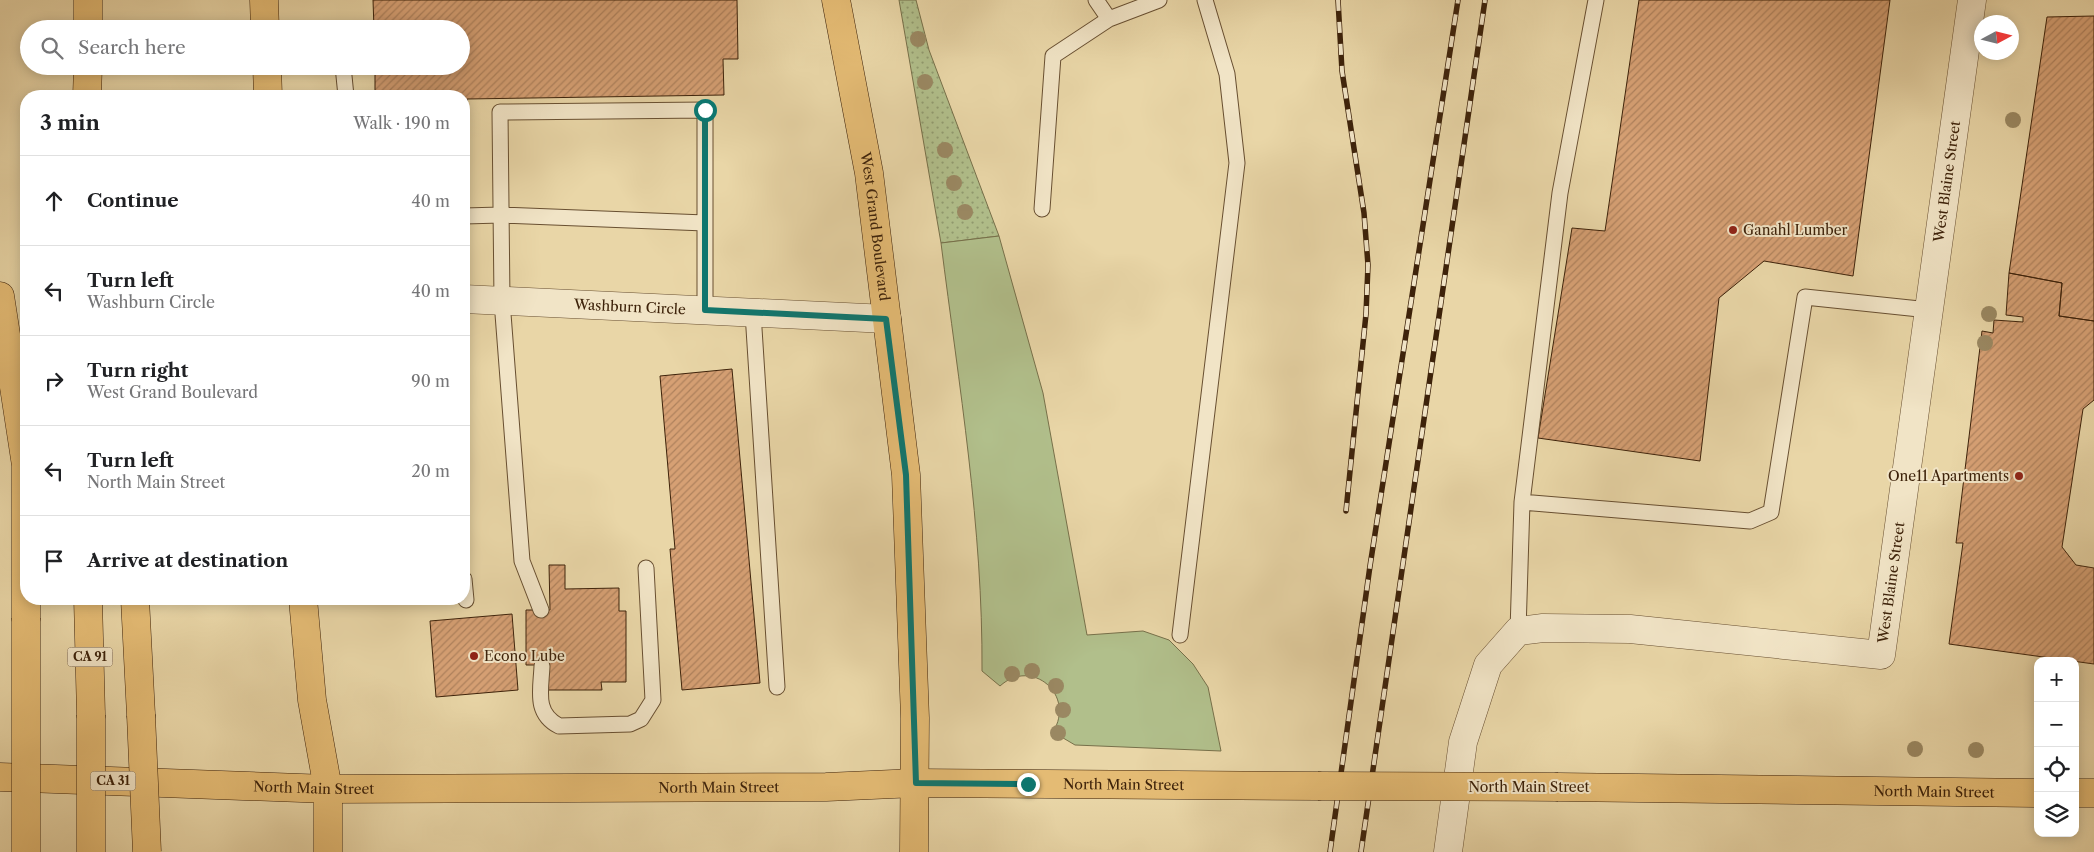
<!DOCTYPE html>
<html lang="en">
<head>
<meta charset="utf-8">
<style>
  body { margin:0; font-family:"Libre Caslon Text",serif; background:#f2f2f2; color:#202124 }
  .controls { position:absolute; right:15px; bottom:15px; display:grid; overflow:hidden; border-radius:10px; box-shadow:0 2px 12px #0003 }
  .controls button { width:45px; height:45px; display:grid; place-items:center; padding:0; border:0; border-bottom:1px solid #e0e0e0; background:#fff; color:#202124; font:25px sans-serif }
  .compass { position:absolute; left:1974px; top:15px; width:45px; height:45px; border-radius:50%; background:#fff; box-shadow:0 2px 12px #0003; rotate:83deg }
  .stop { position:absolute; width:15px; height:15px; margin:-11px; border:4px solid #0f766e; border-radius:50%; background:#fff }
  .stop.end { background:#0f766e; border-color:#fff; box-shadow:0 1px 5px #0008 }
  .list { margin:0; padding:0; list-style:none }
  h2 { display:flex; justify-content:space-between; align-items:center; height:65px; margin:0; padding:0 20px; font-size:21px }
  h2 small { font-size:16px; font-weight:400; color:#757577 }
  .list li { display:grid; grid-template-columns:32px 1fr auto; gap:15px; align-items:center; box-sizing:border-box; height:90px; padding:0 20px; border-top:1px solid #e0e0e0 }
  .list b { display:block; font-size:19px; white-space:nowrap }
  .list p { margin:0; font-size:16px; white-space:nowrap; color:#757577 }
  .list em { font-size:16px; font-style:normal; color:#757577 }
  .icon { flex:none; width:28px; height:28px; fill:none; stroke:currentColor; stroke-width:2; stroke-linecap:round; stroke-linejoin:round }
  .map { position:relative; flex:none; width:2094px; height:852px; overflow:hidden }
  .search { position:absolute; background:#fff; box-shadow:0 2px 12px #0003; left:20px; top:20px; width:450px; height:55px; display:flex; align-items:center; gap:12px; box-sizing:border-box; padding:0 18px; border-radius:28px; color:#757577; font-size:19px }
  .panel { position:absolute; background:#fff; box-shadow:0 2px 12px #0003; left:20px; top:90px; width:450px; height:515px; border-radius:20px }
  .map>svg:first-child { display:block }
  .grass { fill:url(#grass-dots); stroke:#77704a }
  .garden { fill:#b1bf8b; stroke:#77704a }
  .building { fill:url(#building-hatch); stroke:#3d220a }
  .lines { fill:none; stroke-linecap:round; stroke-linejoin:round }
  .lane-casing { stroke:#684f31; stroke-width:17 }
  .street-casing { stroke:#684f31; stroke-width:29 }
  .primary-casing { stroke:#3d220a; stroke-width:29 }
  .highway-casing { stroke:#3d220a; stroke-width:29 }
  .lane { stroke:#f1e4c6; stroke-width:15 }
  .street { stroke:#f1e4c6; stroke-width:28 }
  .primary { stroke:#e4bb74; stroke-width:28 }
  .highway { stroke:#e4bb74; stroke-width:28 }
  .rail-casing { stroke:#3d220a; stroke-width:5.5 }
  .rail { stroke:#f1e4c6; stroke-width:4; stroke-dasharray:11; stroke-linecap:butt }
  .primary-bridge-casing { stroke:#3d220a; stroke-width:29; stroke-linecap:butt }
  .highway-bridge-casing { stroke:#3d220a; stroke-width:29; stroke-linecap:butt }
  .primary-bridge { stroke:#e4bb74; stroke-width:28 }
  .highway-bridge { stroke:#e4bb74; stroke-width:28 }
  .tree { fill:#9a8862 }
  .route { stroke:#0f766e; stroke-width:6 }
  .poi-dot { fill:#8f2418; stroke:#f1e4c6; stroke-width:2 }
  .labels { text-anchor:middle; stroke-width:4; stroke-linejoin:round; paint-order:stroke }
  .shield { fill:#f1e4c6; stroke:#735c42; stroke-width:1 }
  .shield-label { font-size:12px; font-weight:bold; fill:#3d220a }
  .street-label { font-size:14px; fill:#3d220a; stroke:#f1e4c6 }
  .poi-label { font-size:14px; fill:#3d220a; stroke:#f1e4c6; text-anchor:start }
</style>
</head>
<body>
<div class="map">
<svg width="2094" height="852" viewBox="0 0 2094 852">
  <defs>
    <pattern id="grass-dots" width="8" height="8" patternUnits="userSpaceOnUse" patternTransform="scale(1.25)"><rect width="8" height="8" fill="#b1bf8b"/><path d="M2 2h.1M6 6h.1" fill="none" stroke="#919b70" stroke-width="1.8" stroke-linecap="round"/></pattern>
    <pattern id="building-hatch" width="6" height="6" patternUnits="userSpaceOnUse" patternTransform="scale(1.25)"><rect width="6" height="6" fill="#d6a074"/><path d="M-1 1l2-2M0 6l6-6M5 7l2-2" fill="none" stroke="#af825d"/></pattern>
  </defs>
  <rect width="100%" height="100%" fill="#e9d6a7"/>
  <filter id="stains"><feTurbulence type="fractalNoise" baseFrequency=".004" numOctaves="4"/><feColorMatrix values="0 0 0 0 .2 0 0 0 0 .09 0 0 0 0 .02 0 0 0 .5 -.17"/></filter>
  <radialGradient id="worn" r=".72"><stop offset=".6" stop-color="#630" stop-opacity="0"/><stop offset="1" stop-color="#630" stop-opacity=".3"/></radialGradient>
  <path class="grass" d="M899 0H916L929 50 999 236 941 243Z"/>
  <path class="garden" d="M999 236 1043 393 1087 635 1143 631 1169 640 1193 664 1208 687 1221 751 1075 745 1053 732C1076 695 1032 657 1000 686L982 671C983 528 959 386 941 243Z"/>
  <path class="building" d="M373 0H737L738 59H723L724 95 467 99 468 167H464V96H375V66H461V29H374Z
    M1639 0H1890L1853 276 1764 261 1719 298 1700 461 1538 438 1572 228 1605 231Z
    M2094 16V321L2059 316 2062 283 2009 273 2047 17Z
    M2009 273 2062 283 2059 316 2094 321V400L2083 409 2062 547 2076 565 2094 568V664L1949 644 1963 543H1956L1982 331 1993 333 1994 320 2023 322V317L2006 315Z
    M732 369 760 683 682 690 670 549H675L660 376Z
    M549 565H565V589L619 588V611H626V682H601L602 690H546V665H526V610H550Z
    M512 614 518 690 436 697 430 621Z"/>
  <g class="lines">
    <defs>
      <path id="lane" d="M1096 0 1109 19 1159 0
        M343 66 346 96
        M1042 209 1053 56 1109 19
        M464 216 501 215 705 223
        M753 313 777 687
        M1522 502 1560 193 1596 0
        M464 579 466 600
        M541 610 522 561 502 301 500 112 705 110V311
        M1518 631 1522 502 1750 521 1771 512 1805 297 1929 310
        M1180 635 1237 163 1227 74 1205 0
        M542 666C541 690 534 713 559 726L630 724 641 719 653 700 646 568"/>
      <g id="street">
        <path id="s1" d="M464 299 887 319"/>
        <path id="s2" d="M1448 852 1463 742 1488 665 1518 631 1543 628 1630 629 1881 655 1972 0"/>
      </g>
      <g id="primary">
        <path id="s3" d="M836 0 869 173 906 475 915 718 914 852"/>
        <path id="s4" d="M0 777 328 789 826 787 916 783 1318 786"/>
        <path id="s5" d="M1558 787 2038 793"/>
        <path d="M2075 793H2094"/>
      </g>
      <path id="highway" d="M264 0 265 29
        M88 29V0
        M267 66 268 96
        M87 96 88 66
        M0 296 26 465V618
        M88 599 91 715
        M135 599 141 715
        M303 599 312 700 328 789V852"/>
    </defs>
    <use href="#lane" class="lane-casing"/>
    <use href="#street" class="street-casing"/>
    <use href="#primary" class="primary-casing"/>
    <use href="#highway" class="highway-casing"/>
    <use href="#lane" class="lane"/>
    <use href="#street" class="street"/>
    <use href="#primary" class="primary"/>
    <use href="#highway" class="highway"/>
    <defs>
      <path id="rail" d="M1338 0 1342 71 1364 213 1368 265 1366 314 1346 511
        M1330 852 1370 566 1458 0
        M1361 852 1485 0"/>
    </defs>
    <use href="#rail" class="rail-casing"/>
    <use href="#rail" class="rail"/>
    <defs>
      <path id="primary-bridge" d="M1318 786 1558 787"/>
      <path id="highway-bridge" d="M26 618V852
        M91 715V852
        M141 715 147 852"/>
    </defs>
    <use href="#primary-bridge" class="primary-bridge-casing"/>
    <use href="#highway-bridge" class="highway-bridge-casing"/>
    <use href="#primary-bridge" class="primary-bridge"/>
    <use href="#highway-bridge" class="highway-bridge"/>
  </g>
  <g class="tree">
    <circle cx="918" cy="39" r="8"/>
    <circle cx="925" cy="82" r="8"/>
    <circle cx="2013" cy="120" r="8"/>
    <circle cx="945" cy="150" r="8"/>
    <circle cx="954" cy="183" r="8"/>
    <circle cx="965" cy="212" r="8"/>
    <circle cx="1989" cy="314" r="8"/>
    <circle cx="1985" cy="343" r="8"/>
    <circle cx="1032" cy="671" r="8"/>
    <circle cx="1012" cy="674" r="8"/>
    <circle cx="1056" cy="686" r="8"/>
    <circle cx="1063" cy="710" r="8"/>
    <circle cx="1058" cy="733" r="8"/>
    <circle cx="1915" cy="749" r="8"/>
    <circle cx="1976" cy="750" r="8"/>
  </g>
  <g class="lines">
    <path class="route" d="M705 110V310L886 319 906 475 916 783 1028 784"/>
  </g>
  <g class="poi-dot">
    <circle cx="1733" cy="230" r="5"/>
    <circle cx="2019" cy="476" r="5"/>
    <circle cx="474" cy="656" r="5"/>
  </g>
  <g class="labels">
    <g class="shield">
      <rect x="67.5" y="647.5" width="45" height="19" rx="4"/>
      <rect x="90.5" y="771.5" width="45" height="19" rx="4"/>
    </g>
    <g class="shield-label">
      <text x="90" y="661">CA 91</text>
      <text x="113" y="785">CA 31</text>
    </g>
    <g class="street-label">
      <text dy="5" stroke="none"><textPath href="#s2" startOffset="1080">West Blaine Street</textPath></text>
      <text dy="5" stroke="none"><textPath href="#s3" startOffset="230">West Grand Boulevard</textPath></text>
      <text dy="5" stroke="none"><textPath href="#s1" startOffset="166">Washburn Circle</textPath></text>
      <text dy="5" stroke="none"><textPath href="#s2" startOffset="675">West Blaine Street</textPath></text>
      <text dy="5" stroke="none"><textPath href="#s4" startOffset="1124">North Main Street</textPath></text>
      <text dy="5" stroke="none"><textPath href="#s4" startOffset="719">North Main Street</textPath></text>
      <text x="1529" y="792">North Main Street</text>
      <text dy="5" stroke="none"><textPath href="#s4" startOffset="314">North Main Street</textPath></text>
      <text dy="5" stroke="none"><textPath href="#s5" startOffset="376">North Main Street</textPath></text>
    </g>
    <g class="poi-label">
      <text x="1743" y="235">Ganahl Lumber</text>
      <text x="2009" y="481" text-anchor="end">One11 Apartments</text>
      <text x="484" y="661">Econo Lube</text>
    </g>
  </g>
  <rect width="100%" height="100%" filter="url(#stains)"/>
  <rect width="100%" height="100%" fill="url(#worn)"/>
</svg>
<div class="controls">
<button>+</button>
<button>−</button>
<button><svg class="icon" aria-label="locate" viewBox="0 0 24 24"><circle cx="12" cy="12" r="6"/><path d="M12 2v4M12 18v4M2 12h4M18 12h4"/></svg></button>
<button><svg class="icon" aria-label="layers" viewBox="0 0 24 24"><path d="M12 4l9 5-9 5-9-5zM3 14l9 5 9-5"/></svg></button>
</div>
<svg class="compass" viewBox="-18 -18 36 36"><path d="M0-13l5 13h-10z" fill="#e53935"/><path d="M0 13l5-13h-10z" fill="#757577"/></svg>
<div class="stop" style="left:705px;top:110px"></div>
<div class="stop end" style="left:1028px;top:784px"></div>
<div class="search"><svg class="icon" aria-label="search" viewBox="0 0 24 24"><circle cx="10" cy="10" r="6"/><path d="M15 15l6 6"/></svg>Search here</div>
<section class="panel">
<h2>3 min<small>Walk · 190 m</small></h2>
<ul class="list">
<li><svg class="icon" aria-label="ahead" viewBox="0 0 24 24"><path d="M12 20V5M6 11l6-6 6 6"/></svg><div><b>Continue</b></div><em>40 m</em></li>
<li><svg class="icon" aria-label="left" viewBox="0 0 24 24"><path d="M17 20v-9H6M10 6l-5 5 5 5"/></svg><div><b>Turn left</b><p>Washburn Circle</p></div><em>40 m</em></li>
<li><svg class="icon" aria-label="right" viewBox="0 0 24 24"><path d="M7 20v-9h11M14 6l5 5-5 5"/></svg><div><b>Turn right</b><p>West Grand Boulevard</p></div><em>90 m</em></li>
<li><svg class="icon" aria-label="left" viewBox="0 0 24 24"><path d="M17 20v-9H6M10 6l-5 5 5 5"/></svg><div><b>Turn left</b><p>North Main Street</p></div><em>20 m</em></li>
<li><svg class="icon" aria-label="arrive" viewBox="0 0 24 24"><path d="M6 21V4h12l-3 4 3 4H6"/></svg><div><b>Arrive at destination</b></div></li>
</ul>
</section>
</div>
</body>
</html>
